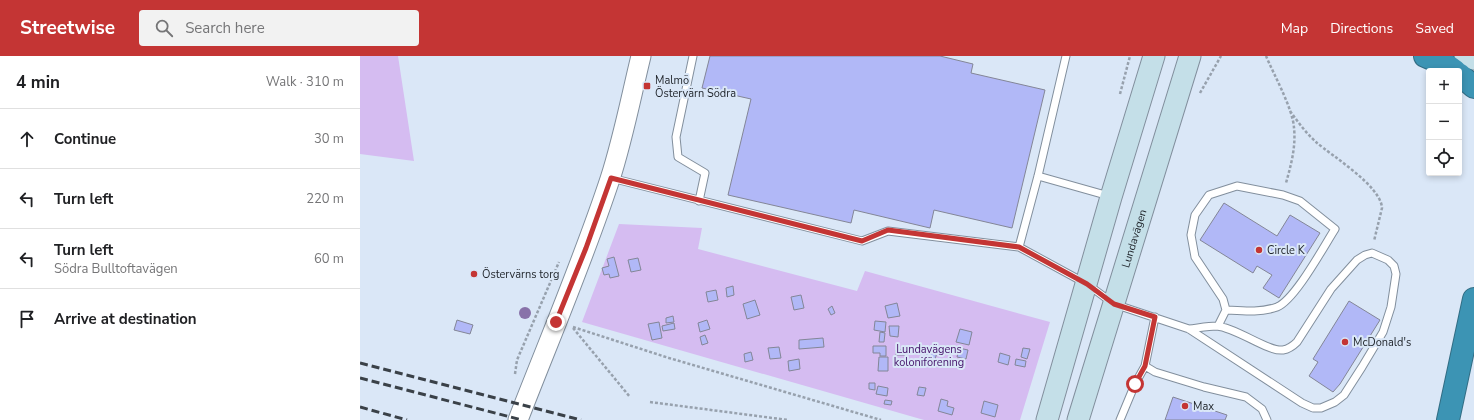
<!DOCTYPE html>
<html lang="en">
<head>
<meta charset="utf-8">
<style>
  body { margin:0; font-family:"Nunito Sans",sans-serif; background:#f2f2f2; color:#202124 }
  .controls { position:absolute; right:12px; top:12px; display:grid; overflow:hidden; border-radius:4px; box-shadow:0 2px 6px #0003 }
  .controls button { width:36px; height:36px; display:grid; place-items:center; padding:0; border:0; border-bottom:1px solid #e0e0e0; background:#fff; color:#202124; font:20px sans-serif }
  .stop { position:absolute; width:12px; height:12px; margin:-9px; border:3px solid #c43534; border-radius:50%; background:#fff }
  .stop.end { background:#c43534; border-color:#fff; box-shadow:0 1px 4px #0008 }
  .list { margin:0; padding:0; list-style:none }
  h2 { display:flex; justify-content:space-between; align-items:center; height:52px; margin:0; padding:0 16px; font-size:17px }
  h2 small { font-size:13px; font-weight:400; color:#757577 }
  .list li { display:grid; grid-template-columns:26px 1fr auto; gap:12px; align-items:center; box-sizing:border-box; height:60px; padding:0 16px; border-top:1px solid #e0e0e0 }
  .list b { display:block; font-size:15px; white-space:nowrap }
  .list p { margin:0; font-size:13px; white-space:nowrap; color:#757577 }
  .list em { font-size:13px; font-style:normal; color:#757577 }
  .icon { flex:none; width:22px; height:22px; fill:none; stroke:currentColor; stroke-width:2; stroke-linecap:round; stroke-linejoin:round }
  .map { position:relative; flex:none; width:1114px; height:364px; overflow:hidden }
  header { display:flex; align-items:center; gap:24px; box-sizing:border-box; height:56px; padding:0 20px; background:#c43534; color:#fff }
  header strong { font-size:19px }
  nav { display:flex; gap:22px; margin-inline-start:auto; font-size:14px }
  .search { width:280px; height:36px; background:#f2f2f2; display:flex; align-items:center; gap:10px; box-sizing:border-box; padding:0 14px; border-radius:4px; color:#757577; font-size:15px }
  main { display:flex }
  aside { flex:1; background:#fff }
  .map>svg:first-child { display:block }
  .green { fill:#d5bcf1 }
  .building { fill:#b1b8f7; stroke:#838697 }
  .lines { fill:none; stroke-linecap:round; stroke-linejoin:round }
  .service-casing { stroke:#828f9d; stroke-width:9 }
  .tertiary-casing { stroke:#828f9d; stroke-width:21 }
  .secondary-casing { stroke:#828f9d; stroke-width:23 }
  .motorway-casing { stroke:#326d84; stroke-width:24 }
  .path { stroke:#97a1ad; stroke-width:2.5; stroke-dasharray:3 2; stroke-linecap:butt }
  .service { stroke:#fff; stroke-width:7 }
  .tertiary { stroke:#fff; stroke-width:19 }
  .secondary { stroke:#c4dfe8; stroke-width:21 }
  .motorway { stroke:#3c94b4; stroke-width:22 }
  .rail { stroke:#3a4148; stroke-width:3; stroke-dasharray:8 4; stroke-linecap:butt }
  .tree { fill:#8872a9 }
  .route { stroke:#c43534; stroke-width:5 }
  .poi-dot { fill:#c43534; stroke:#dae7f7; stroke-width:1.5 }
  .labels { text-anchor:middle; stroke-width:4; stroke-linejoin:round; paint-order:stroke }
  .poi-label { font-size:11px; fill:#1f242a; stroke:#dae7f7; text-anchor:start }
  .street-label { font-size:11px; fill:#1f242a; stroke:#dae7f7 }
  .park-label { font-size:11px; fill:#45136a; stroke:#dae7f7 }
</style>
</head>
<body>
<header>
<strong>Streetwise</strong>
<div class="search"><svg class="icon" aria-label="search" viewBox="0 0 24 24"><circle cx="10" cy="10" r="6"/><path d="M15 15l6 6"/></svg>Search here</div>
<nav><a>Map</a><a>Directions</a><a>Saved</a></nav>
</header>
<main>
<aside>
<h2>4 min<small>Walk · 310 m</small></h2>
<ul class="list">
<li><svg class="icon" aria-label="ahead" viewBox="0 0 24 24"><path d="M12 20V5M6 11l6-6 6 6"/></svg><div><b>Continue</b></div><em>30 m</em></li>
<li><svg class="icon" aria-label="left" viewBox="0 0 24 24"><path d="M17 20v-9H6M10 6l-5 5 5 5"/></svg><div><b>Turn left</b></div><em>220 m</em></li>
<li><svg class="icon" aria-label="left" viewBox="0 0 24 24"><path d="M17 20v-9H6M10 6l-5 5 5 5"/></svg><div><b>Turn left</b><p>Södra Bulltoftavägen</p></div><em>60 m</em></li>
<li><svg class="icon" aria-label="arrive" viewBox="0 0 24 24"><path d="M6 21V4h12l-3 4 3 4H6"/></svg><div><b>Arrive at destination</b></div></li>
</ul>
</aside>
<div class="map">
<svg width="1114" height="364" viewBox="0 0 1114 364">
  <rect width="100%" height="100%" fill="#dae7f7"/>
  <path class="green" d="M0 0H38L54 105 0 98Z
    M259 168 342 172 338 193 497 235 505 215 690 266 660 364H564L222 266Z"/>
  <path class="building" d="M350 0H580L613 8 611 17 685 34 652 172 574 154 570 172 494 154 491 167 368 139 391 43 342 32Z
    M864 147 917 180 930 159 960 177 919 242 903 232 912 219 897 210 893 217 840 184Z
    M254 201 259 220 250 222 249 218 244 219 242 212 249 210 247 203Z
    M278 202 281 214 271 216 268 204Z
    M373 230 374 239 367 241 366 232Z
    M356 234 358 244 348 246 346 236Z
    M441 239 444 252 434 254 431 241Z
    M395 244 400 259 387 263 383 248Z
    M989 245 1020 264 980 328 973 336 949 320 958 306 953 303Z
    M537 247 540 260 528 262 525 250Z
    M472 250 475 257 471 259 468 253Z
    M313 260 314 266 306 267V262Z
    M97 264 113 269 110 278 94 274Z
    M347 264 350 273 340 276 338 267Z
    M515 265 526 266 525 276 514 274Z
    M299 266 302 282 292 284 288 268Z
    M314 267 315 273 303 275 302 270Z
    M529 270H539L538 281 530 280Z
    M600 273 612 276 609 289 596 286Z
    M520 276 525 277 524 286H519Z
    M345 279 348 287 342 289 340 281Z
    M463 282 464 291 439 293V284Z
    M513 290H526V300H520V297H513Z
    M419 291 421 302 410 303 408 292Z
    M568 291 578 292 575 304 566 302Z
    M599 292 608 294 606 303 597 301Z
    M663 292 670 293 667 303 661 301Z
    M536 294H545V299H536Z
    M391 296 393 304 385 306 384 298Z
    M640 297 650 300 648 309 638 306Z
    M519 301H528V315H518Z
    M439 303 440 313 429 315 428 305Z
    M656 303 666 305 665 311 655 309Z
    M509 327H515V334L509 333Z
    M518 330 528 332 527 340 516 338Z
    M559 331 566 332 564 340 557 339Z
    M813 341 867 359 865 364H805Z
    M581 343 588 345 587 350 594 352 592 359 578 355Z
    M525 344 532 345 531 349 524 348Z
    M624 345 638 349 635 361 621 357Z"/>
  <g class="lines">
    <defs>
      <path id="service" d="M333 0 316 81 318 101 345 117 339 145
        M706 0 678 120 659 191 727 228 754 248 829 273 942 347 953 352H961L975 346 984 339 1002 311 1023 276 1031 251 1036 218 1034 210 1028 204 1012 197 1005 199 997 204 971 233 937 286C933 290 929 293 923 294 908 296 877 272 857 270 848 270 838 272 829 273
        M678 120 749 140
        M251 122 502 185 528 175 659 191
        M858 270 866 254C883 255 900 257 917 251 935 244 964 190 975 173L940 145 923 139 877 130 849 139 835 159 831 179 835 201 863 243 866 254
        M785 310 795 316 844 331 886 341 902 353 907 364
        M760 364 775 328 785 310 795 261"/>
      <path id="tertiary" d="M158 364C189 284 223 205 250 123 263 83 271 41 281 0"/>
      <g id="secondary">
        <path d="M1105 0 1114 3"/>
        <path d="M687 364 751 141 794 0"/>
        <path id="s1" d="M718 364 830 0"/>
      </g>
      <path id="motorway" d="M1065 0 1088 10 1095 15
        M1099 18 1114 31
        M1088 364 1114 243"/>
    </defs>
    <use href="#service" class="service-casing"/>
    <use href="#tertiary" class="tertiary-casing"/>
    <use href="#secondary" class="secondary-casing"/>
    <use href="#motorway" class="motorway-casing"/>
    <path class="path" d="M906 0C914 19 933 53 934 72 936 91 931 109 926 127
      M840 37 861 0
      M760 38 770 0
      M930 55C938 66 946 77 956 86 972 100 1021 130 1022 152L1014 185
      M213 271 309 302 521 364
      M213 272 270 341
      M155 318 157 304 199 206
      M290 346 428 364"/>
    <use href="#service" class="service"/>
    <use href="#tertiary" class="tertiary"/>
    <use href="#secondary" class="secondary"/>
    <use href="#motorway" class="motorway"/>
    <path class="rail" d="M0 307 221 364
      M0 322 162 364
      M0 351 47 364"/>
  </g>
  <circle class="tree" cx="165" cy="257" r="6"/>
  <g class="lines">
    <path class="route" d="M196 266 226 192 251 122 502 185 528 174 659 191 727 228 754 248 795 261 785 310 775 328"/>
  </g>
  <g class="poi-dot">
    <rect x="283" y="26" width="8" height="8" rx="2"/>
    <circle cx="899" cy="194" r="4"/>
    <circle cx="114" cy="218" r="4"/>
    <circle cx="985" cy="286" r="4"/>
    <circle cx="825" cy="350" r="4"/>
  </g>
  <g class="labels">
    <g class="poi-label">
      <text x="295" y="28">Malmö<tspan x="295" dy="13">Östervärn Södra</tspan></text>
      <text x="907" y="198">Circle K</text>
      <text x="122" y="222">Östervärns torg</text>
      <text x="993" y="290">McDonald's</text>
      <text x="833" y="354">Max</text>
    </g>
    <g class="street-label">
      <text dy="4" stroke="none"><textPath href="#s1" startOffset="190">Lundavägen</textPath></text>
    </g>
    <g class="park-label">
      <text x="569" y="297">Lundavägens<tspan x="569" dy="13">koloniförening</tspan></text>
    </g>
  </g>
</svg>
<div class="controls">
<button>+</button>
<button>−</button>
<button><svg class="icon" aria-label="locate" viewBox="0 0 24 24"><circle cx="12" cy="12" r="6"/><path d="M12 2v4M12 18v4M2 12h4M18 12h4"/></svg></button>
</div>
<div class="stop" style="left:775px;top:328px"></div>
<div class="stop end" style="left:196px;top:266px"></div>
</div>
</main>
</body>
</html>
